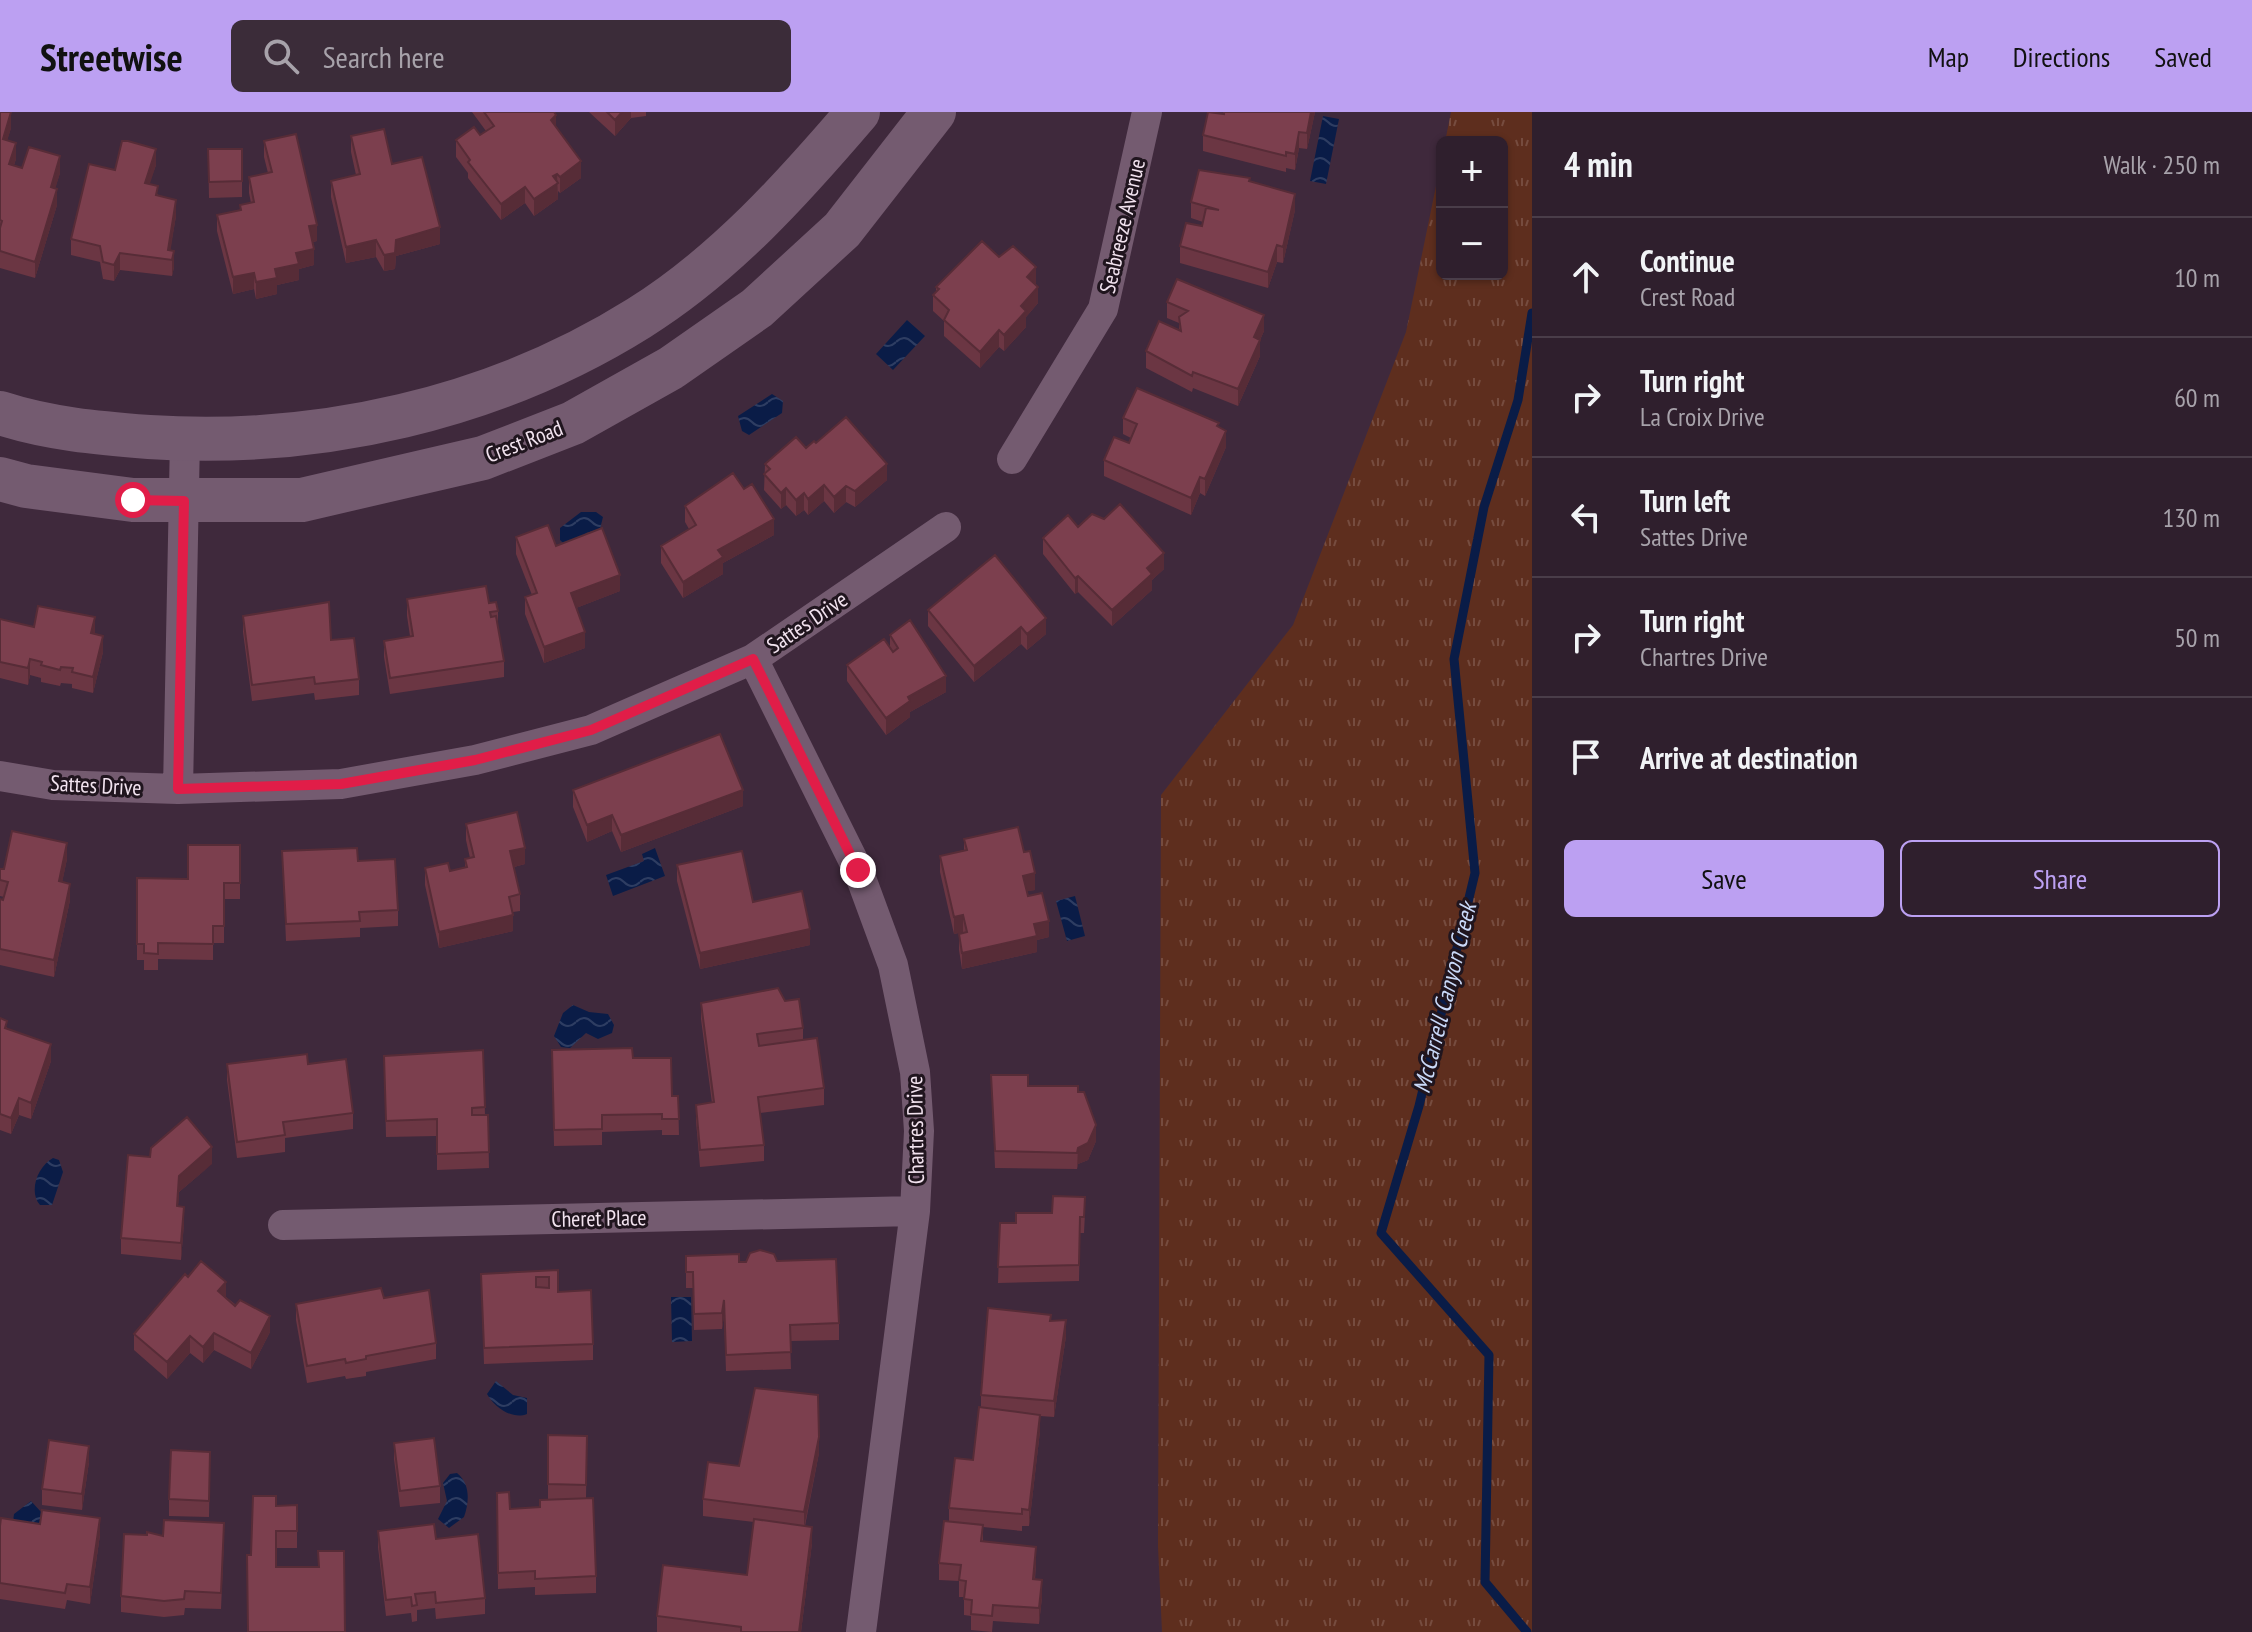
<!DOCTYPE html>
<html lang="en">
<head>
<meta charset="utf-8">
<style>
  body { margin:0; font-family:"PT Sans Narrow",sans-serif; background:#3b2c39; color:#f1f3f6 }
  .controls { position:absolute; right:24px; top:24px; display:grid; overflow:hidden; border-radius:12px; box-shadow:0 2px 6px #0004 }
  .controls button { width:72px; height:72px; display:grid; place-items:center; padding:0; border:0; border-bottom:2px solid #4a3d49; background:#2f1f2d; color:#f1f3f6; font:40px sans-serif }
  .stop { position:absolute; width:24px; height:24px; margin:-18px; border:6px solid #e11d48; border-radius:50%; background:#fff }
  .stop.end { background:#e11d48; border-color:#fff; box-shadow:0 2px 8px #0008 }
  .list { margin:0; padding:0; list-style:none }
  h2 { display:flex; justify-content:space-between; align-items:center; height:104px; margin:0; padding:0 32px; font-size:34px }
  h2 small { font-size:26px; font-weight:400; color:#a7a2aa }
  .list li { display:grid; grid-template-columns:52px 1fr auto; gap:24px; align-items:center; box-sizing:border-box; height:120px; padding:0 32px; border-top:2px solid #4a3d49 }
  .list b { display:block; font-size:30px; white-space:nowrap }
  .list p { margin:0; font-size:26px; white-space:nowrap; color:#a7a2aa }
  .list em { font-size:26px; font-style:normal; color:#a7a2aa }
  .actions { display:flex; gap:16px; padding:24px 32px }
  .actions a { flex:1; padding:18px 0; border:2px solid #bca0f2; border-radius:12px; text-align:center; font-size:28px; color:#bca0f2 }
  .actions .main { background:#bca0f2; color:#111 }
  .icon { flex:none; width:44px; height:44px; fill:none; stroke:currentColor; stroke-width:2; stroke-linecap:round; stroke-linejoin:round }
  .map { position:relative; flex:none; width:1532px; height:1520px; overflow:hidden }
  header { display:flex; align-items:center; gap:48px; box-sizing:border-box; height:112px; padding:0 40px; background:#bca0f2; color:#111 }
  header strong { font-size:38px }
  nav { display:flex; gap:44px; margin-inline-start:auto; font-size:28px }
  .search { width:560px; height:72px; background:#3b2c39; display:flex; align-items:center; gap:20px; box-sizing:border-box; padding:0 28px; border-radius:12px; color:#a7a2aa; font-size:30px }
  main { display:flex }
  aside { flex:1; background:#2f1f2d }
  .map>svg:first-child { display:block }
  .grass { fill:url(#grass-tufts) }
  .water { fill:url(#water-waves) }
  .lines { fill:none; stroke-linecap:round; stroke-linejoin:round }
  .stream { stroke:#0a1c47; stroke-width:9 }
  .street { stroke:#745b70; stroke-width:30 }
  .secondary { stroke:#745b70; stroke-width:44 }
  .wall { fill:#6b3643 }
  .shaded-wall { fill:#572c37 }
  .building { fill:#7c3f4e; stroke:#572c37; stroke-width:2; fill-rule:evenodd }
  .route { stroke:#e11d48; stroke-width:10 }
  .labels { text-anchor:middle; stroke-width:6; stroke-linejoin:round; paint-order:stroke }
  .street-label { font-size:22px; fill:#f2e3ef; stroke:#20151e }
  .water-label { font-size:24px; font-style:italic; fill:#c9d9f8; stroke:#20151e }
</style>
</head>
<body>
<header>
<strong>Streetwise</strong>
<div class="search"><svg class="icon" aria-label="search" viewBox="0 0 24 24"><circle cx="10" cy="10" r="6"/><path d="M15 15l6 6"/></svg>Search here</div>
<nav><a>Map</a><a>Directions</a><a>Saved</a></nav>
</header>
<main>
<div class="map">
<svg width="1532" height="1520" viewBox="0 0 1532 1520">
  <defs>
    <pattern id="grass-tufts" width="24" height="20" patternUnits="userSpaceOnUse" patternTransform="scale(2)"><rect width="24" height="20" fill="#5e2e1e"/><path d="M3 7l-1-3M5 7V3M7 7l1-3M15 17l-1-3M17 17v-4M19 17l1-3" fill="none" stroke="#764c3f"/></pattern>
    <pattern id="water-waves" width="16" height="10" patternUnits="userSpaceOnUse" patternTransform="scale(2)"><rect width="16" height="10" fill="#0a1c47"/><path d="M0 5q4-4 8 0t8 0" fill="none" stroke="#2e3d62"/></pattern>
  </defs>
  <rect width="100%" height="100%" fill="#3f293c"/>
  <path class="grass" d="M1451 0H1532V1520H1162L1158 1434 1161 683 1293 513 1406 220 1442 45V162H1502V30H1445Z"/>
  <path class="water" d="M1323 4 1339 7 1326 72 1310 69Z
    M907 208 925 224 893 258 876 242Z
    M772 282 783 289 782 301 749 323 742 319 738 304Z
    M581 400H596L603 405 600 417 586 421 581 429 567 435 560 428V416Z
    M655 736 665 764 613 784 606 763 644 749 642 742Z
    M1075 784 1085 824 1067 829 1056 789Z
    M573 893 589 900 608 902 614 913 612 921 598 927 586 921 570 936 561 935 554 924 563 901Z
    M53 1046 59 1048 63 1060 52 1093H40C28 1079 38 1054 53 1046Z
    M671 1185H691L692 1229 672 1230Z
    M496 1269 513 1283 527 1286V1302C512 1308 494 1295 487 1282Z
    M457 1361C471 1372 469 1391 464 1405L449 1416 438 1407 447 1389 443 1371 450 1362Z
    M31 1389 53 1413 13 1409 14 1402Z"/>
  <g class="lines">
    <path class="stream" d="M1527 1520 1485 1470 1489 1243 1381 1121 1419 994 1475 761 1454 547 1484 395 1518 288 1532 201"/>
    <path class="street" d="M1012 347 1103 197 1147 0
      M753 547 858 758 893 853 915 960 919 1019 915 1099 861 1520
      M0 664 53 673 178 677 341 672 475 648 591 618 753 547 946 415
      M178 677 185 327
      M283 1113 915 1099"/>
    <path class="secondary" d="M0 301C49 317 98 321 149 325 318 336 494 297 639 206 725 152 793 76 858 0
      M0 367 26 374 133 388H302L483 346 573 311 671 256 757 196 842 118 934 0"/>
  </g>
  <path class="wall" d="M0 0 11 16 7 28 16 47 14 53 22 56 60 61 55 76 57 93 35 166 0 156Z
    M472 0H554L556 15 581 66 560 81 558 79V87L534 104 525 91 501 108 468 66V61L456 45V28L480 23 486 19Z
    M589 0H646V4L631 6 615 24Z
    M1315 0 1307 37 1299 36 1295 58 1286 56V60L1203 39V23L1224 2Z
    M351 24 392 52 440 132 396 144 395 157 384 159 376 145 346 151 331 85V69L356 63 351 40Z
    M264 29 317 129 313 130 314 153 299 157V168L277 173V182L256 187 254 177 233 182 217 119V103L240 98V93L251 91 249 81V65L268 61 264 45Z
    M208 37H242V85L209 86Z
    M156 53 149 72 176 104 170 138 174 155 172 164 120 158 114 169 103 167 100 150 71 143V127L115 58Z
    M1250 69 1295 98 1283 151 1277 150 1268 176 1180 151V134L1202 114 1203 110 1191 106V90Z
    M999 145 1036 171 1035 172 1038 191 1026 205V215L1004 239 999 235 980 256 944 224V209L933 199V183L936 180V175Z
    M1167 190 1264 219 1260 228V244L1238 294 1193 276 1192 280 1146 256V239L1179 218V211L1167 206Z
    M1123 306 1219 315 1226 335 1205 384 1200 381 1191 403 1104 364V348L1129 331 1131 326 1123 322Z
    M816 331 887 368 855 395 846 390 834 401 824 389 808 403 804 398 796 404 786 393 781 397 764 378 765 352Z
    M685 394 774 423 723 451V462L683 486 661 451V434L689 417 685 410Z
    M1078 415 1164 457 1152 468V478L1112 514 1078 480 1075 482 1043 442V426Z
    M516 425 556 434 620 479 576 496 585 536 544 551 525 502V485L532 483 516 442Z
    M995 443 1046 522 1027 538 1021 532 974 570 928 514V498Z
    M407 487 489 491 498 499V514L504 549V565L390 582 384 545V529L410 524 407 504Z
    M243 504 331 528 359 567V583L315 588 314 581 252 589 243 520Z
    M0 507 34 515 95 522 103 540 93 581 72 576V572L61 571 60 574 41 570V566L30 563 28 573 0 566Z
    M890 523 946 580 910 600V605L886 623 847 569V553L890 535Z
    M573 678 743 694 621 740 612 719 587 730 573 695Z
    M466 712 525 752 514 755 520 782V799L513 800V819L439 836 425 773V756L450 759 465 755V747L470 746 466 728Z
    M964 727 1024 740 1035 778 1027 779 1028 784 1049 825 1037 828V840L962 857 959 838V822L963 821V820L954 822 940 760V744L964 738Z
    M240 733V787H224V831H213V848L158 847V858H144V848H137V766L188 767Z
    M282 739 358 749 398 798V814L360 816V825L286 829Z
    M67 747 62 770 70 788 54 865 0 853V787L3 788 4 785 0 784V757H4Z
    M677 753 753 790 810 833 700 857 677 769Z
    M785 889 803 916V928L824 976V993L760 1001 764 1033V1049L700 1055 696 1009V993L712 991 701 907V891Z
    M0 906 7 916 51 949 31 1007 19 1003 11 1022 0 1018Z
    M483 938 485 1003H488L489 1056 437 1058V1024L386 1025 384 944Z
    M552 938 633 946 672 984H678L679 1023H662V1018L602 1020V1033L554 1034Z
    M227 952H308L353 1001V1017L285 1026V1040L237 1046 227 968Z
    M991 963 1028 974 1078 980 1096 1029 1088 1048 1078 1052 1077 1057 995 1056Z
    M212 1052 179 1080 178 1094 184 1111 181 1148 121 1142V1126Z
    M1085 1101 1084 1121H1080L1079 1169 998 1171 1000 1111H1016Z
    M686 1144 739 1150 777 1149 839 1211V1228L790 1229 791 1257 726 1259 724 1204 722 1217 694 1218 693 1176H686Z
    M558 1158V1180L593 1232V1248L484 1252 481 1162Z
    M188 1165 226 1185 270 1220 251 1257 214 1238 203 1251 190 1241 167 1267 134 1238V1222Z
    M384 1186 436 1231V1247L366 1260V1264L346 1267 345 1264 307 1271 296 1208V1192Z
    M1051 1209 1066 1224 1054 1305 1040 1304V1319L1029 1414H1022V1419L983 1415V1429L1036 1451 1035 1467 1042 1485 1039 1512 993 1509 992 1520 971 1518V1504L964 1503V1485H959V1469L939 1468V1451L949 1410V1396L973 1348 981 1295V1283Z
    M548 1323 587 1324 586 1386 596 1464V1481L535 1483V1475L498 1477 497 1381 510 1397 540 1395 548 1388Z
    M394 1331 440 1374V1391L400 1395 394 1347Z
    M819 1341 805 1414 812 1431 801 1520H657V1504L747 1463 754 1410 703 1404V1387L739 1354Z
    M89 1350 82 1398 42 1393V1377Z
    M210 1356 209 1405 169 1404V1387Z
    M297 1393V1436H276V1455L345 1520 251 1443 276 1394Z
    M0 1414 100 1423 90 1492 67 1488 65 1497 0 1487Z
    M378 1419 436 1427 485 1486V1502L436 1507 435 1496 417 1498V1509L412 1510 411 1501 386 1504 378 1435Z
    M163 1424 224 1427 221 1497 185 1496 184 1503 164 1505 121 1500V1484Z"/>
  <path class="shaded-wall" d="M11 0V16L3 43V27Z
    M622 0H631V6L615 24V8Z
    M1311 0H1315L1307 37V21Z
    M556 3V20L551 8Z
    M1299 20V36L1295 58V42Z
    M16 31V47L9 68V52Z
    M156 37V53L145 87V71Z
    M60 44V61L51 91V75Z
    M581 49V66L560 81V65Z
    M557 62 558 87 534 104V87Z
    M525 75V91L501 108V92Z
    M57 77V93L35 166V150Z
    M1295 82V98L1283 151V135Z
    M176 88V104L169 148 168 138Z
    M317 113V129L309 131V114Z
    M440 115V132L396 144 395 157 384 159V143L396 128Z
    M376 128V145L346 151V135Z
    M1277 133V150L1268 176V160Z
    M314 137V153L299 157V168L277 173V182L256 187V170L296 141Z
    M174 139V155L172 164V148Z
    M120 141V158L114 169V153Z
    M1036 155V171L1027 181V165Z
    M254 161V177L233 182V165Z
    M1038 175V191L1026 205V215L1004 239V223L1021 194Z
    M1264 203V219L1254 241V225Z
    M999 218V235L980 256V240Z
    M1260 228V244L1238 294V277Z
    M1226 319V335L1205 384V367Z
    M887 352V368L855 395V379Z
    M1200 365V381L1191 403V386Z
    M824 373V389L808 403V387Z
    M846 374V390L834 401V385Z
    M786 376V393L781 397V381Z
    M804 381V398L796 404V388Z
    M774 407V423L723 451V462L683 486V470L718 438Z
    M1164 441V457L1152 468V478L1112 514V498L1147 456Z
    M620 463V479L571 498V481Z
    M1078 464V480L1075 482V466Z
    M95 505V521L91 538V521Z
    M1046 506V522L1027 538V522Z
    M1021 515V532L974 570V554Z
    M585 520V536L544 551V535Z
    M103 524V540L93 581V565Z
    M30 547V563L28 573V556Z
    M946 564V580L910 600V605L886 623V606L908 585Z
    M743 678V694L621 740V723Z
    M612 703V719L587 730V713Z
    M67 731V747L59 786V769Z
    M525 736V752L510 756V739Z
    M1035 761V778L1023 780V764Z
    M70 772V788L54 865V848Z
    M513 803V819L439 836V820Z
    M963 803V820L954 822V805Z
    M1049 809V825L1037 828V840L962 857V841L1034 812Z
    M810 817V833L700 857V841Z
    M51 932V949L31 1007V991Z
    M19 986V1003L11 1022V1006Z
    M1096 1013V1029L1088 1048 1078 1052 1077 1057 1078 1036Z
    M212 1035V1052L179 1080 177 1111 179 1064Z
    M184 1095V1111L181 1148V1131Z
    M226 1170V1186L218 1179Z
    M724 1188V1204L722 1217V1201Z
    M270 1204V1220L251 1257V1241Z
    M1066 1208V1224L1054 1305V1289Z
    M214 1221V1238L203 1251V1235Z
    M190 1224V1241L167 1267V1250Z
    M1040 1303V1319L1029 1414V1398Z
    M819 1325V1341L804 1416V1400Z
    M89 1334V1350L82 1398V1382Z
    M100 1406V1423L90 1492V1475Z
    M812 1415V1431L801 1520H799Z
    M1036 1435V1451L1033 1484V1467Z
    M1042 1468V1485L1039 1512V1496Z"/>
  <path class="building" d="M0 0H11L3 27 16 31 9 52 22 56 29 35 60 44 51 75 57 77 35 150 0 139V116L2 109 0 108Z
    M484 0H554L556 3 551 8 581 49 560 65 557 62 553 64 558 71 534 87 525 75 501 92 468 50 470 48 456 28 474 15 480 23 494 14Z
    M607 0H622L615 8Z
    M1208 0 1224 2V0H1311L1307 21 1299 20 1295 42 1286 40V44L1203 23Z
    M384 17 392 52 422 45 440 115 396 128 395 141 384 143 376 128 346 135 331 69 360 62 351 24Z
    M296 22 317 113 309 114 314 137 296 141 299 152 275 157 277 166 256 170 254 161 233 165 217 103 241 98 240 93 254 90 249 65 272 60 264 29Z
    M122 29H128L156 37 145 71 158 74 156 83 176 88 168 138 174 139 172 148 120 141 114 153 103 150 100 134 71 127 89 52 115 58Z
    M208 37H242V69L209 70Z
    M1199 58 1250 66 1249 69 1295 82 1283 135 1277 133 1268 160 1180 134 1186 111 1202 114 1206 96 1219 98 1191 90Z
    M982 129 999 145 1013 134 1036 155 1027 165 1038 175 1021 194 1026 199 1004 223 999 218 980 240 944 208 949 198 933 183 939 177 936 175Z
    M1177 167 1264 203 1254 225 1260 228 1238 277 1193 260 1192 264 1146 239 1159 209 1181 219 1179 205 1188 199 1167 190Z
    M1137 276 1219 311 1217 314 1226 319 1205 367 1200 365 1191 386 1104 348 1114 325 1129 331 1137 312 1123 306Z
    M846 305 887 352 855 379 846 374 834 385 824 373 808 387 804 381 796 388 786 376 781 381 764 362 770 357 765 352 796 325 806 336 814 329 816 331Z
    M733 361 744 377 752 372 774 407 718 438 723 445 683 470 661 434 696 413 685 394Z
    M1120 392 1164 441 1147 456 1152 462 1112 498 1078 464 1075 466 1043 426 1068 403 1078 415 1092 402 1104 407Z
    M548 413 556 434 602 416 620 463 571 481 585 520 544 535 525 485 537 481 516 425Z
    M995 443 1046 506 1027 522 1021 515 974 554 928 498Z
    M486 474 489 491 496 490 498 499 490 500 491 505 496 504 504 549 390 566 384 529 413 524 407 487Z
    M329 490 331 528 354 526 359 567 315 572 314 565 252 573 243 504Z
    M38 494 95 505 91 521 103 524 93 565 72 560 73 556 61 555 60 558 41 553 42 550 30 547 28 556 0 550V507L34 515Z
    M910 508 946 564 908 585 910 589 886 606 847 553 884 527 893 540 898 536 890 523Z
    M720 622 743 678 621 723 612 703 587 713 573 678Z
    M517 700 525 736 510 739 520 782 509 785 513 803 439 820 425 756 448 751 450 759 467 755 465 747 474 745 466 712Z
    M1018 715 1024 740 1030 739 1035 761 1023 764 1028 784 1042 781 1049 809 1034 812 1037 824 962 841 959 822 967 820 963 803 954 805 940 744 967 738 964 727Z
    M12 719 67 731 59 769 70 772 54 848 0 837V787L3 788 8 770 0 768V757H4Z
    M188 733H240V771H224V814H213V832L158 831V842L144 841V832H137V766L188 767Z
    M357 736 358 749 395 747 398 798 359 800 360 809 286 812 282 739Z
    M742 739 753 790 802 779 810 817 700 841 677 753Z
    M778 876 785 889 799 887 803 916 757 922 759 934 817 926 824 976 758 985 764 1033 700 1038 696 993 714 990 701 891Z
    M0 906 7 909 5 916 51 932 31 991 19 986 11 1006 0 1002Z
    M632 936 633 946H671L672 984H678L679 1007H662V1002L602 1003V1017L554 1018 552 938Z
    M483 938 485 995 472 996V1003H488L489 1040 437 1042V1007L386 1009 384 944Z
    M307 942 308 952 346 947 353 1001 283 1010 285 1023 237 1030 227 952Z
    M991 963H1028V974H1078V980H1084L1096 1013 1088 1031 1078 1036 1077 1041 995 1039Z
    M187 1005 212 1035 179 1064 177 1094 184 1095 181 1131 121 1126 128 1043 150 1045 151 1036Z
    M1053 1084 1085 1085 1084 1105H1080L1079 1153 998 1155 1000 1111H1016V1101H1052Z
    M760 1138 774 1142 777 1149 836 1147 839 1211 790 1213 791 1240 726 1243 724 1188 722 1201 694 1202 693 1160H686V1144L739 1142V1150H746L750 1141Z
    M201 1149 226 1170 218 1179 235 1194 240 1188 270 1204 251 1241 214 1221 203 1235 190 1224 167 1250 134 1222 185 1162 188 1165Z
    M558 1158V1180L591 1178 593 1232 484 1236 481 1162ZM536 1165H549V1176L536 1175Z
    M381 1176 384 1186 429 1178 436 1231 366 1244V1247L346 1251 345 1247 307 1254 296 1192Z
    M988 1196 1051 1203 1050 1209 1066 1208 1054 1289 981 1283Z
    M755 1276 818 1283 819 1325 804 1400 703 1387 708 1350 739 1354Z
    M979 1295 1040 1303 1029 1398 1022 1397V1402L949 1396 955 1346 973 1348Z
    M548 1323 587 1324 586 1373 548 1372Z
    M434 1326 440 1374 400 1379 394 1331Z
    M49 1328 89 1334 82 1382 42 1377Z
    M171 1338 210 1340 209 1389 169 1387Z
    M509 1380 510 1397 540 1395V1388L593 1386 596 1464 535 1467V1459L498 1461 497 1381Z
    M253 1384H276V1394L297 1393V1419H276V1455H319L318 1439H344L345 1520H248L247 1443H251Z
    M42 1398 100 1406 90 1475 67 1472 65 1481 0 1471V1414L1 1406 40 1412Z
    M754 1407 812 1415 799 1520H741V1515L657 1504 663 1453 747 1463Z
    M164 1408 224 1411 221 1481 185 1479 184 1487 164 1489 121 1484 124 1422 147 1423V1420L163 1424Z
    M944 1409 983 1413 981 1429 1036 1435 1033 1467 1042 1468 1039 1496 993 1493 992 1504 971 1502 972 1488 964 1487 966 1469 959 1468 961 1453 939 1451Z
    M434 1412 436 1427 478 1422 485 1486 436 1491 435 1480 415 1482 417 1493 412 1494 411 1485 386 1488 378 1419Z"/>
  <g class="lines">
    <path class="route" d="M133 388 184 389 178 677 341 672 475 648 591 618 753 547 858 758"/>
  </g>
  <g class="labels">
    <g class="street-label">
      <text transform="translate(1122 114) rotate(-77)" y="8">Seabreeze Avenue</text>
      <text transform="translate(524 329) rotate(-21)" y="8">Crest Road</text>
      <text transform="translate(807 510) rotate(-34)" y="8">Sattes Drive</text>
      <text transform="translate(96 673) rotate(3)" y="8">Sattes Drive</text>
      <text transform="translate(915 1018) rotate(-91)" y="8">Chartres Drive</text>
      <text transform="translate(599 1106) rotate(-1)" y="8">Cheret Place</text>
    </g>
    <g class="water-label">
      <text transform="translate(1445 886) rotate(-76)" y="8">McCarrell Canyon Creek</text>
    </g>
  </g>
</svg>
<div class="controls">
<button>+</button>
<button>−</button>
</div>
<div class="stop" style="left:133px;top:388px"></div>
<div class="stop end" style="left:858px;top:758px"></div>
</div>
<aside>
<h2>4 min<small>Walk · 250 m</small></h2>
<ul class="list">
<li><svg class="icon" aria-label="ahead" viewBox="0 0 24 24"><path d="M12 20V5M6 11l6-6 6 6"/></svg><div><b>Continue</b><p>Crest Road</p></div><em>10 m</em></li>
<li><svg class="icon" aria-label="right" viewBox="0 0 24 24"><path d="M7 20v-9h11M14 6l5 5-5 5"/></svg><div><b>Turn right</b><p>La Croix Drive</p></div><em>60 m</em></li>
<li><svg class="icon" aria-label="left" viewBox="0 0 24 24"><path d="M17 20v-9H6M10 6l-5 5 5 5"/></svg><div><b>Turn left</b><p>Sattes Drive</p></div><em>130 m</em></li>
<li><svg class="icon" aria-label="right" viewBox="0 0 24 24"><path d="M7 20v-9h11M14 6l5 5-5 5"/></svg><div><b>Turn right</b><p>Chartres Drive</p></div><em>50 m</em></li>
<li><svg class="icon" aria-label="arrive" viewBox="0 0 24 24"><path d="M6 21V4h12l-3 4 3 4H6"/></svg><div><b>Arrive at destination</b></div></li>
</ul>
<div class="actions"><a class="main">Save</a><a>Share</a></div>
</aside>
</main>
</body>
</html>
